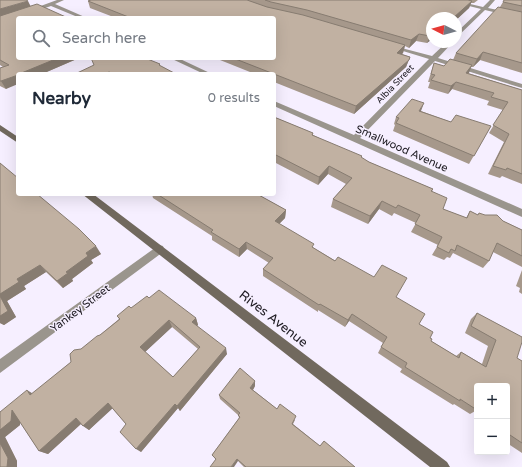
<!DOCTYPE html>
<html lang="en">
<head>
<meta charset="utf-8">
<style>
  body { margin:0; font-family:"Varela Round",sans-serif; background:#f6f6f7; color:#1f2937 }
  .controls { position:absolute; right:12px; bottom:12px; display:grid; overflow:hidden; border-radius:4px; box-shadow:0 4px 16px #0002 }
  .controls button { width:36px; height:36px; display:grid; place-items:center; padding:0; border:0; border-bottom:1px solid #e0e1e3; background:#fff; color:#1f2937; font:20px sans-serif }
  .compass { position:absolute; left:426px; top:12px; width:36px; height:36px; border-radius:50%; background:#fff; box-shadow:0 4px 16px #0002; rotate:276deg }
  .list { margin:0; padding:0; list-style:none }
  h2 { display:flex; justify-content:space-between; align-items:center; height:52px; margin:0; padding:0 16px; font-size:17px }
  h2 small { font-size:13px; font-weight:400; color:#747a83 }
  .icon { flex:none; width:22px; height:22px; fill:none; stroke:currentColor; stroke-width:2; stroke-linecap:round; stroke-linejoin:round }
  .map { position:relative; flex:none; width:522px; height:467px; overflow:hidden }
  .search { position:absolute; background:#fff; box-shadow:0 4px 16px #0002; left:16px; top:16px; width:260px; height:44px; display:flex; align-items:center; gap:10px; box-sizing:border-box; padding:0 14px; border-radius:4px; color:#747a83; font-size:15px }
  .panel { position:absolute; background:#fff; box-shadow:0 4px 16px #0002; left:16px; top:72px; width:260px; height:124px; border-radius:4px }
  .map>svg:first-child { display:block }
  .lines { fill:none; stroke-linecap:round; stroke-linejoin:round }
  .street { fill:#9a958d; fill-rule:evenodd }
  .secondary { fill:#71695e; fill-rule:evenodd }
  .wall { fill:#a6988b; fill-rule:evenodd }
  .shaded-wall { fill:#877c71 }
  .building { fill:#c1b1a2; stroke:#877c71; fill-rule:evenodd }
  .labels { text-anchor:middle; stroke-width:3; stroke-linejoin:round; paint-order:stroke }
  .far-street-label { font-size:9px; fill:#1b181f; stroke:#f6efff }
  .street-label { font-size:11px; fill:#1b181f; stroke:#f6efff }
  .near-street-label { font-size:13px; fill:#1b181f; stroke:#f6efff }
</style>
</head>
<body>
<div class="map">
<svg width="522" height="467" viewBox="0 0 522 467">
  <rect width="100%" height="100%" fill="#f6efff"/>
  <g class="lines">
    <path class="street" d="M57 0H64L55 4 87 18H80L51 6 30 13 27 11Z
      M445 0H453L483 7 490 0H495L488 8 522 15V19L485 10 456 38V33L481 9Z
      M447 42H453L438 58 522 84V88L435 61 360 138 522 209V217L274 106V101L354 135 429 59 390 47V45L432 56Z
      M170 58H178L212 74H204Z
      M159 245 163 246 164 249 163 252 0 373V359Z"/>
    <path class="secondary" d="M0 125 18 137V143L0 131Z
      M82 194H93L447 462 450 467H430Z"/>
  </g>
  <path class="wall" d="M0 0 18 58H79L42 74H18L6 89 0 86V68L3 67 0 65Z
    M91 0H478L474 3H471L469 8 456 20V18H432V39L427 43 416 41 409 48 405 46 403 53 402 54 410 57 406 67 354 114 274 82V74H255L215 58H274V18H116L90 8 88 1Z
    M522 0V73L480 60 473 67H471L468 73 522 90V184L502 176 500 178 488 174 504 142 489 133 503 110 487 105 489 101 452 89 448 94 428 88 430 82H428L434 63 444 66 453 60 456 53 500 7 503 2Z
    M421 111 451 122 491 126 469 164 393 131 395 125 394 124 396 117Z
    M274 117 313 133V135L361 158 369 162 433 189 432 192 443 209 466 218 470 211 478 215H485L503 221 522 230V267L493 252 489 261 483 268 453 253 450 258 447 257 444 260 432 255 438 245 411 232 416 223 394 213 392 216 379 209 368 224 331 207 333 199 346 184 328 174 318 185 274 162Z
    M0 163 101 254 91 260 93 263 72 279 73 281 63 288 46 272 24 286 26 289 7 301 16 317 4 325 0 323Z
    M152 194H257L286 210 285 218 279 224 314 248 396 297 419 324 430 338 431 341 456 356 461 352 482 364 488 346 465 333 471 319 477 313 517 358 522 361V453L507 443V386H477V410L470 414 454 404 453 405 400 372 402 369 378 353 383 343 349 321 345 327 318 310V312L263 276V269L269 263 247 249 239 257 212 240V236L153 198Z
    M522 270V294L519 292 520 288 516 286Z
    M149 298 196 318 198 325 197 326 227 354 180 411 178 408 141 452 126 424 112 408 89 430 81 424 48 454 39 451 20 422V425L5 437 17 461 0 467V412L32 394 71 362 81 349 100 335 119 319 117 316 131 308ZM172 327 198 349 173 377 145 352Z
    M255 386 253 390 277 409 295 420 293 424 320 446 324 441 355 467H244L238 461 216 460 212 455 239 418 238 415 220 399 219 395Z"/>
  <path class="shaded-wall" d="M28 1 31 7 0 17V9Z
    M472 1 469 8 456 20V18H453Z
    M419 34 416 41 409 48 411 40Z
    M432 34V39L427 43 430 36Z
    M405 45 403 53 395 60 397 53Z
    M483 52 480 60 473 67 477 59Z
    M410 57 406 67 354 114 356 106Z
    M58 58H79L42 74H19Z
    M472 65 469 73 462 80 466 73Z
    M18 75V84L6 89 1 81Z
    M456 82 452 89 448 94 451 86Z
    M424 103 421 111 416 118 419 111Z
    M329 166 328 174 318 185 319 177Z
    M382 201 379 209 368 224 370 216Z
    M286 210 285 218 274 229 275 221Z
    M246 242 247 249 239 257V249Z
    M96 246 101 254 91 260 93 263 72 279 73 281 63 288 57 281 86 253Z
    M40 265 46 272 24 286 26 289 7 301 16 317 4 325 0 323V294L17 279Z
    M352 314 349 321 345 327 348 320Z
    M196 318 198 325 194 328 192 322Z
    M169 320 172 327 144 353 140 347Z
    M226 348 227 354 180 411 177 406Z
    M255 381V386L251 393 250 388Z
    M27 390 35 395H30Z
    M108 403 113 408 89 430 83 426Z
    M175 404 178 408 141 452 136 449Z
    M12 410 21 414 20 425 5 437 17 461V467H7L0 443V430Z
    M76 418 83 422 48 454 39 451Z
    M237 459 238 461 234 467H231Z"/>
  <path class="building" d="M0 0H26L28 1 0 9Z
    M91 0H247L267 7 303 15 405 45 397 53 410 57 409 60 356 106 233 58H274V18H131L88 1Z
    M265 0H468L472 1 453 18H432V34L430 36 419 34 411 40 307 10 271 2Z
    M504 0H522V6L503 2Z
    M37 4 68 18H18V58H58L19 74H18V75L1 81H0V68L9 65 0 60V16Z
    M498 7 522 12V63L483 52 477 59 456 53Z
    M91 58H145L160 64 159 65 176 74H114L109 72 105 74H75L94 65Z
    M450 59 472 65 466 73 522 90V174L507 168 506 170 493 166 509 134 493 125 508 102 491 97 494 93 456 82 451 86 431 80 435 75 431 74 434 63 444 66Z
    M412 99 424 103 419 111 451 122 456 115 491 126 474 156 396 123 399 118 396 117Z
    M274 117 313 133 312 135 362 156 361 157 369 162 433 189 431 191 447 198 443 209 467 218 470 211 478 215 479 213 485 215H497L503 221 522 230V256L497 243 489 261 457 245 455 251 451 249 449 253 437 247 442 237 415 224 420 215 398 205 396 208 382 201 370 216 333 199 352 178 329 166 319 177 274 154Z
    M0 163 18 178V194H37L79 229 96 246 86 253 88 256 66 272 68 273 57 281 40 265 17 279 19 282 0 294Z
    M157 194H257L286 210 275 221 314 244 312 247 335 261 338 257 374 277 382 265 407 278 396 297 425 314 419 324 433 332 430 338 432 339 431 341 459 358 461 352 486 367 496 340 471 326 477 313 522 337V342L517 358 522 361V443L507 433V386H477V410L460 399V401L405 367 407 363 381 347 387 337 352 314 348 320 320 304 319 305 263 269 273 258 246 242 239 249 211 232 213 230Z
    M159 290 196 318 192 322 226 348 177 406 175 404 136 449 120 432 126 424 108 403 83 426 76 418 39 451 12 410 11 421 0 430V412L27 390 30 395 71 362 70 354 74 350 81 349 97 336 100 335 120 319 117 316 129 306 131 308 147 296 149 298ZM169 320 200 347 173 377 140 347Z
    M0 296 8 311 0 316Z
    M240 368 255 381 250 388 277 409 280 404 296 416 292 424 320 446 324 441 355 467H246L237 459 231 467H210L216 459 212 455 240 417 238 415 240 413 219 395Z
    M0 443 8 458 7 467H0Z"/>
  <g class="labels">
    <g class="far-street-label">
      <text transform="translate(395 84) rotate(-46)" y="3">Albia Street</text>
    </g>
    <g class="street-label">
      <text transform="translate(402 148) rotate(24)" y="4">Smallwood Avenue</text>
      <text transform="translate(80 308) rotate(-37)" y="4">Yankey Street</text>
    </g>
    <g class="near-street-label">
      <text transform="translate(274 318) rotate(38)" y="5">Rives Avenue</text>
    </g>
  </g>
</svg>
<div class="controls">
<button>+</button>
<button>−</button>
</div>
<svg class="compass" viewBox="-18 -18 36 36"><path d="M0-13l5 13h-10z" fill="#e53935"/><path d="M0 13l5-13h-10z" fill="#747a83"/></svg>
<div class="search"><svg class="icon" aria-label="search" viewBox="0 0 24 24"><circle cx="10" cy="10" r="6"/><path d="M15 15l6 6"/></svg>Search here</div>
<section class="panel">
<h2>Nearby<small>0 results</small></h2>
<ul class="list">
</ul>
</section>
</div>
</body>
</html>
